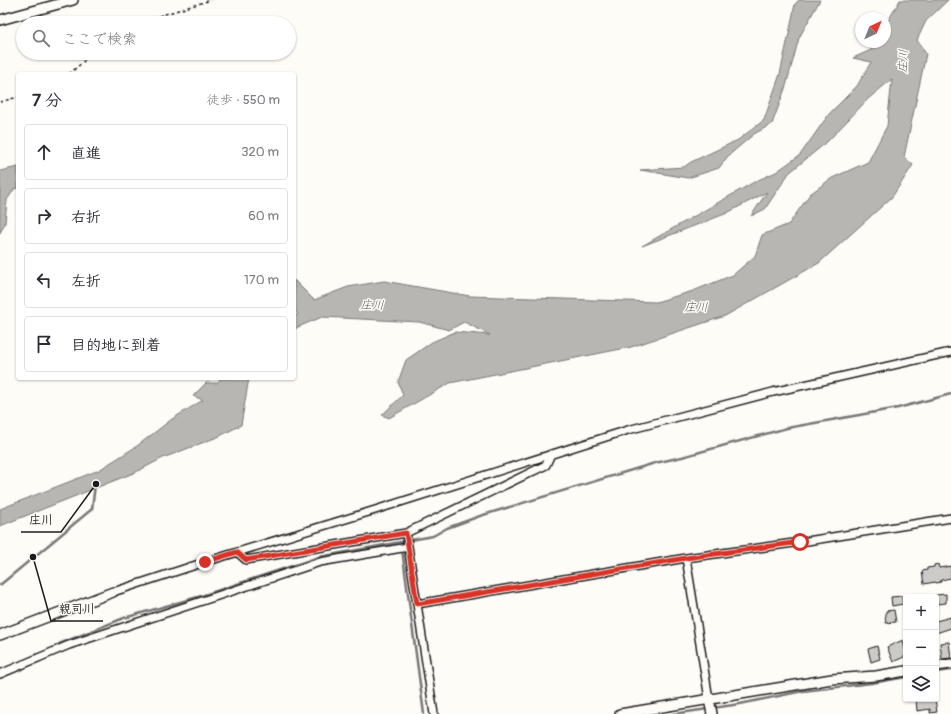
<!DOCTYPE html>
<html lang="ja">
<head>
<meta charset="utf-8">
<style>
  body { margin:0; font-family:Pangolin,"Klee One",sans-serif; background:#f7f7f7; color:#2b2b33 }
  .controls { position:absolute; right:12px; bottom:12px; display:grid; overflow:hidden; border-radius:4px; box-shadow:0 1px 3px #0004 }
  .controls button { width:36px; height:36px; display:grid; place-items:center; padding:0; border:0; border-bottom:1px solid #e1e1e2; background:#fff; color:#2b2b33; font:20px sans-serif }
  .compass { position:absolute; left:855px; top:12px; width:36px; height:36px; border-radius:50%; background:#fff; box-shadow:0 1px 3px #0004; rotate:43deg }
  .stop { position:absolute; width:12px; height:12px; margin:-9px; border:3px solid #d93025; border-radius:50%; background:#fff }
  .stop.end { background:#d93025; border-color:#fff; box-shadow:0 1px 4px #0008 }
  .list { margin:0; padding:0; list-style:none }
  h2 { display:flex; justify-content:space-between; align-items:center; height:52px; margin:0; padding:0 16px; font-size:17px }
  h2 small { font-size:13px; font-weight:400; color:#7c7c81 }
  .list li { display:grid; grid-template-columns:26px 1fr auto; gap:12px; align-items:center; box-sizing:border-box; height:56px; margin:0 8px 8px; padding:0 8px; border:1px solid #e1e1e2; border-radius:4px }
  .list b { display:block; font-size:15px; white-space:nowrap }
  .list em { font-size:13px; font-style:normal; color:#7c7c81 }
  .icon { flex:none; width:22px; height:22px; fill:none; stroke:currentColor; stroke-width:2; stroke-linecap:round; stroke-linejoin:round }
  .map { position:relative; flex:none; width:951px; height:714px; overflow:hidden }
  .search { position:absolute; background:#fff; box-shadow:0 1px 3px #0004; left:16px; top:16px; width:280px; height:44px; display:flex; align-items:center; gap:10px; box-sizing:border-box; padding:0 14px; border-radius:22px; color:#7c7c81; font-size:15px }
  .panel { position:absolute; background:#fff; box-shadow:0 1px 3px #0004; left:16px; top:72px; width:280px; height:308px; border-radius:4px }
  .map>svg:first-child { display:block }
  .water { fill:#b7b6b2; stroke:#797876 }
  .lines { fill:none; stroke-linecap:round; stroke-linejoin:round }
  .stream { stroke:#797876; stroke-width:2.5 }
  .building { fill:#cccbc8; stroke:#1c1c1c }
  .minor-casing { stroke:#1c1c1c; stroke-width:10 }
  .tertiary-casing { stroke:#1c1c1c; stroke-width:12 }
  .path { stroke:#1c1c1c; stroke-width:1.5; stroke-dasharray:3 3; stroke-linecap:butt }
  .minor { stroke:#fdfcf7; stroke-width:7 }
  .tertiary { stroke:#fdfcf7; stroke-width:9 }
  .route { stroke:#d93025; stroke-width:5 }
  .labels { text-anchor:middle; stroke-width:3; stroke-linejoin:round; paint-order:stroke }
  .water-label { font-size:12px; font-style:italic; fill:#5a5a58; stroke:#fdfcf7 }
  .leader { fill:none; stroke:#1c1c1c; stroke-width:1.5 }
  .callout-dot { fill:#1c1c1c; stroke:#fdfcf7; stroke-width:1.5 }
  .callout-label { font-size:12px; text-anchor:middle; font-weight:bold; fill:#1c1c1c; stroke:#fdfcf7; stroke-width:3; stroke-linejoin:round; paint-order:stroke }
</style>
</head>
<body>
<div class="map">
<svg width="951" height="714" viewBox="0 0 951 714">
  <rect width="100%" height="100%" fill="#fdfcf7"/>
  <filter id="ink" filterUnits="userSpaceOnUse"><feTurbulence type="fractalNoise" baseFrequency=".025" numOctaves="2"/><feDisplacementMap in="SourceGraphic" scale="8" xChannelSelector="R" yChannelSelector="G"/><feConvolveMatrix kernelMatrix="1 2 1 2 8 2 1 2 1" color-interpolation-filters="sRGB"/></filter>
  <g filter="url(#ink)">
    <path class="water" d="M799 0H820L799 38 786 86 772 124 754 134 728 156 719 168 688 178 640 170 684 167 691 162 738 140 764 120 780 74 790 29 795 4Z
      M900 0H948L926 21 917 40 926 54 904 157 913 165 892 197 819 263 725 316 631 347 450 383 389 418 382 415 403 395 398 382 406 360 432 342 455 332 490 335 464 322 449 330 419 322 322 317 298 327 294 330V317L298 314 294 309V280L314 300 348 287 384 281 470 296 656 302 693 291 733 275 755 256 762 235 789 224 810 194 832 178 868 162 887 126 892 79 868 99 828 141 789 173 765 209 751 216 767 192 725 214 642 246 756 181 776 172 800 155 829 114 857 86 871 62 853 58 871 50 875 42H885V26Z
      M18 167V189L15 188 7 200 5 223 0 233V171Z
      M221 378H249L241 425 220 436 163 458 136 472 0 526V509L99 470 137 446 172 419 203 400 193 396 206 383H217Z"/>
    <g class="lines">
      <path class="stream" d="M401 542 424 714
        M0 585 92 509 95 485
        M59 649V644L124 618 201 596 319 557 433 536 447 528 480 516 655 463 682 457 787 428 898 408 951 394
        M936 672 951 670
        M0 678 40 661
        M713 708 740 704 803 691 872 683 906 677
        M673 714 708 709"/>
    </g>
    <path class="building" d="M938 564 939 568 951 566V578L941 580V582L935 583V582L924 584 922 571 927 570V568L934 567V565Z
      M946 594V603L937 604 936 595Z
      M902 596 903 604 892 606 891 597Z
      M894 610 896 622 886 623 885 617 886 616V611Z
      M951 617V628L936 633V621Z
      M903 640 905 649 906 648V656L893 662 887 647Z
      M949 642 951 658 942 659 940 643Z
      M877 646 880 659 871 662 868 649Z
      M916 699H935L937 712 930 713V709L917 711Z"/>
    <g class="lines">
      <defs>
        <path id="minor" d="M237 552 246 560 406 533
          M686 558 709 699
          M113 592 205 562 372 511 628 430 773 392 951 352
          M417 604 686 558 801 542 951 518
          M0 674 69 645 320 562 408 547
          M434 714 406 533 546 465 551 454"/>
        <path id="tertiary" d="M0 20 73 0
          M0 635 113 592
          M936 666 951 664
          M709 699 712 714
          M620 714 832 679 876 676 906 671"/>
      </defs>
      <use href="#minor" class="minor-casing"/>
      <use href="#tertiary" class="tertiary-casing"/>
      <path class="path" d="M136 23 211 0
        M69 74 83 62 90 53
        M0 102 18 97"/>
      <use href="#minor" class="minor"/>
      <use href="#tertiary" class="tertiary"/>
    </g>
  </g>
  <g class="lines" filter="url(#ink)">
    <path class="route" d="M205 562 237 552 246 560 406 533 417 604 686 558 800 542"/>
  </g>
  <g class="labels">
    <g class="water-label">
      <text transform="translate(903 61) rotate(-88)" y="4">庄川</text>
      <text transform="translate(372 305) rotate(1)" y="4">庄川</text>
      <text x="696" y="311">庄川</text>
    </g>
  </g>
  <path class="leader" d="M96 484L61 532H21M33 557L51 621H103"/>
  <g class="callout-dot">
    <circle cx="96" cy="484" r="4"/>
    <circle cx="33" cy="557" r="4"/>
  </g>
  <g class="callout-label">
    <text x="41" y="524">庄川</text>
    <text x="77" y="613">親司川</text>
  </g>
</svg>
<div class="controls">
<button>+</button>
<button>−</button>
<button><svg class="icon" aria-label="layers" viewBox="0 0 24 24"><path d="M12 4l9 5-9 5-9-5zM3 14l9 5 9-5"/></svg></button>
</div>
<svg class="compass" viewBox="-18 -18 36 36"><path d="M0-13l5 13h-10z" fill="#e53935"/><path d="M0 13l5-13h-10z" fill="#7c7c81"/></svg>
<div class="stop" style="left:800px;top:542px"></div>
<div class="stop end" style="left:205px;top:562px"></div>
<div class="search"><svg class="icon" aria-label="search" viewBox="0 0 24 24"><circle cx="10" cy="10" r="6"/><path d="M15 15l6 6"/></svg>ここで検索</div>
<section class="panel">
<h2>7 分<small>徒歩 · 550 m</small></h2>
<ul class="list">
<li><svg class="icon" aria-label="ahead" viewBox="0 0 24 24"><path d="M12 20V5M6 11l6-6 6 6"/></svg><div><b>直進</b></div><em>320 m</em></li>
<li><svg class="icon" aria-label="right" viewBox="0 0 24 24"><path d="M7 20v-9h11M14 6l5 5-5 5"/></svg><div><b>右折</b></div><em>60 m</em></li>
<li><svg class="icon" aria-label="left" viewBox="0 0 24 24"><path d="M17 20v-9H6M10 6l-5 5 5 5"/></svg><div><b>左折</b></div><em>170 m</em></li>
<li><svg class="icon" aria-label="arrive" viewBox="0 0 24 24"><path d="M6 21V4h12l-3 4 3 4H6"/></svg><div><b>目的地に到着</b></div></li>
</ul>
</section>
</div>
</body>
</html>
